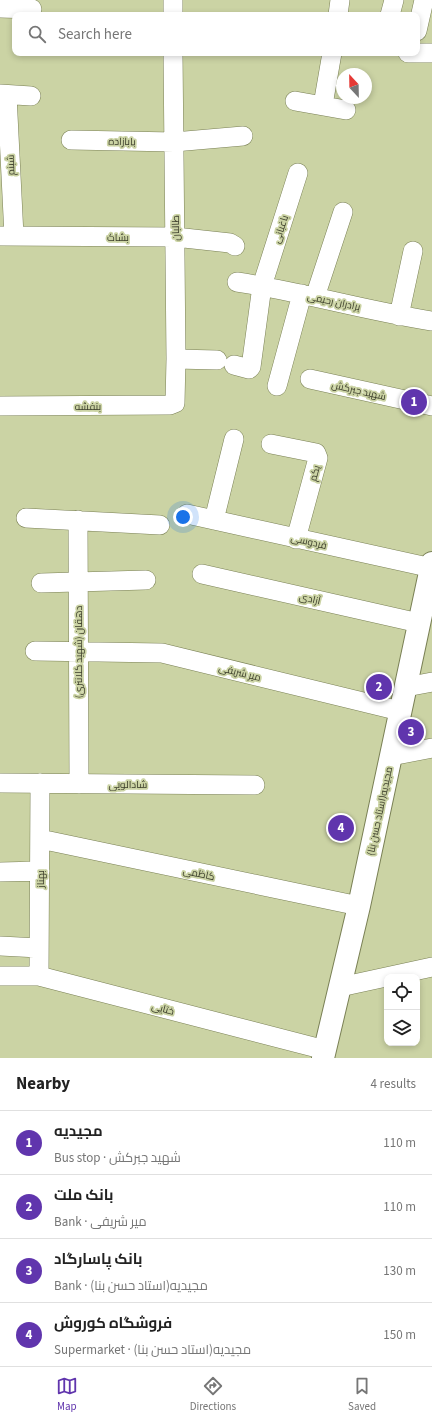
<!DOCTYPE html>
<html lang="en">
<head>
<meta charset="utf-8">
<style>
  body { margin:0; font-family:"Source Sans 3",Cairo,sans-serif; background:#f6f6f6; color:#222 }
  .controls { position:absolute; right:12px; bottom:12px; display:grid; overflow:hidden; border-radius:8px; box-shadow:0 2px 6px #0003 }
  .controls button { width:36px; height:36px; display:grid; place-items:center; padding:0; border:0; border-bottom:1px solid #e0e0e0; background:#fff; color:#222; font:20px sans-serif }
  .compass { position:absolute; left:336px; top:68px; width:36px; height:36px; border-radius:50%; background:#fff; box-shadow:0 2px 6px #0003; rotate:338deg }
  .you { position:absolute; left:183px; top:517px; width:14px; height:14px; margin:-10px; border:3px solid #fff; border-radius:50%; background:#1a73e8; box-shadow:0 0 0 6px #1a73e833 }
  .badge { display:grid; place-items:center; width:26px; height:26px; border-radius:50%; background:#6035ad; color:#fff; font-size:13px; font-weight:700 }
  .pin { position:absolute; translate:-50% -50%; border:2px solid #fff; box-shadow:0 1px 4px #0006 }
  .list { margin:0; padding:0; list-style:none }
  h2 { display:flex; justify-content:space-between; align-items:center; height:52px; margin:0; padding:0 16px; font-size:17px }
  h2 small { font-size:13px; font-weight:400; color:#767676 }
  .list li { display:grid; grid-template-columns:26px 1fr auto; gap:12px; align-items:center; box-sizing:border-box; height:64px; padding:0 16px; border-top:1px solid #e0e0e0 }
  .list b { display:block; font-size:15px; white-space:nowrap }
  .list p { margin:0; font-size:13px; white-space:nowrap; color:#767676 }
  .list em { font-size:13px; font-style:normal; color:#767676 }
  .icon { flex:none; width:22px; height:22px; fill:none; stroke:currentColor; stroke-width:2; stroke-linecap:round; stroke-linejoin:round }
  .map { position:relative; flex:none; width:432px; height:1058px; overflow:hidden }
  .search { position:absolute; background:#fff; box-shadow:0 2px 6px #0003; left:12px; right:12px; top:12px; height:44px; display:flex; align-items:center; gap:10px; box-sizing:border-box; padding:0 14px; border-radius:8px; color:#767676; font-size:15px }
  .sheet { height:308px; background:#fff }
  nav { display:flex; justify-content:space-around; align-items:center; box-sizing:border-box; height:56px; border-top:1px solid #e0e0e0; background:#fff; font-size:11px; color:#767676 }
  nav a { display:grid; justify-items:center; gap:2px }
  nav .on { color:#6035ad }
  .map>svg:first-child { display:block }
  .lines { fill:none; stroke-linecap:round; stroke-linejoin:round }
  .street-casing { stroke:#7a8055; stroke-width:20 }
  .secondary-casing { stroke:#7a8055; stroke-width:24 }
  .street { stroke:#fff; stroke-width:19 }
  .secondary { stroke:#fff; stroke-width:22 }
  .labels { text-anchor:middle; stroke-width:3.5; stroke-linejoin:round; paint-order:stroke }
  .street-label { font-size:10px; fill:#3b3d2a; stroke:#cbd3a4 }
</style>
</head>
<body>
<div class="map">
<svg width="432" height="1058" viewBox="0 0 432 1058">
  <rect width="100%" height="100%" fill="#cbd3a4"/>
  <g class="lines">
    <defs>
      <path id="street" d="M0 8 32 9
        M173 15V0
        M338 15 340 0
        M390 15 394 0
        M417 31 424 0
        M408 53H432
        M0 94 31 96
        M7 95 14 236
        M295 101 346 110
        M323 105 332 53
        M71 140 174 142 243 136
        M0 236 175 237 230 243 235 246
        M237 282C303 292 366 311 432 321
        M315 297 343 212
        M399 316 413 251
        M176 359 217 360
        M234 365 249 369 251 367 262 286 298 173
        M310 379 432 406
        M277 386 302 294
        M0 406 170 405 175 403 176 359 173 53
        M271 444 316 453 318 458 296 539
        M187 514 432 568
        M26 518 160 525
        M78 520 79 784
        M214 520 234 439
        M202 574 419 623
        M41 583 146 580
        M35 651 162 653 400 711
        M406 687 432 682
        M391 756 432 748
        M0 783 255 785
        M40 839 359 906
        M0 872 40 871
        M0 946 39 948
        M0 976H39L325 1050
        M39 976 40 783
        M340 987 432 967"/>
      <path id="secondary" d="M323 1058 359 906 432 563"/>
    </defs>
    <use href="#street" class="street-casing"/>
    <use href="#secondary" class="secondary-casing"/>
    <use href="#street" class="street"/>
    <use href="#secondary" class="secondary"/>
  </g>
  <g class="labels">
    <g class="street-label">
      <text transform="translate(122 141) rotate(1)" y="4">بابازاده</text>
      <text transform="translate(10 165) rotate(-93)" y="4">شبنم</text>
      <text transform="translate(175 228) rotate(-91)" y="4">طالبان</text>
      <text transform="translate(280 229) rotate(-72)" y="4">باغبانی</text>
      <text x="118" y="241">بشاک</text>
      <text transform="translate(334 301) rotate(12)" y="4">برادران رحیمی</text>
      <text transform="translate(359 390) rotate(13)" y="4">شهید جبرکش</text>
      <text x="88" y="410">بنفشه</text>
      <text transform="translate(314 473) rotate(-74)" y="4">یکم</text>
      <text transform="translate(309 541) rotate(13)" y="4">فردوسی</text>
      <text transform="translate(310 598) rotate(13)" y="4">آزادی</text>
      <text transform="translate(78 652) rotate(-90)" y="4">دهقان (شهید کلانتری)</text>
      <text transform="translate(240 672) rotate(14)" y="4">میر شریفی</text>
      <text x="128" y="788">شادالویی</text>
      <text transform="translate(379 811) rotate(-78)" y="4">مجیدیه(استاد حسن بنا)</text>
      <text transform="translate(199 873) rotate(12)" y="4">کاظمی</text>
      <text transform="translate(40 879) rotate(-90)" y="4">بهناز</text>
      <text transform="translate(163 1008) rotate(15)" y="4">ختایی</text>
    </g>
  </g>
</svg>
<div class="controls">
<button><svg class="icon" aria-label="locate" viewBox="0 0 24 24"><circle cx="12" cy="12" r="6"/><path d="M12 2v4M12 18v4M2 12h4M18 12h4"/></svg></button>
<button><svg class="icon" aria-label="layers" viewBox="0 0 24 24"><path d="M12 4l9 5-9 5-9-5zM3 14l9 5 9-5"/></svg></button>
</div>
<svg class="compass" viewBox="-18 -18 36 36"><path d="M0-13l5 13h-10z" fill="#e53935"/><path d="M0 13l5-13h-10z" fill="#767676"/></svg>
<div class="you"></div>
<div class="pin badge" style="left:414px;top:402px">1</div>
<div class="pin badge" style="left:379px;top:687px">2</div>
<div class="pin badge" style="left:411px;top:732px">3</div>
<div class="pin badge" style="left:341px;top:828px">4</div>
<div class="search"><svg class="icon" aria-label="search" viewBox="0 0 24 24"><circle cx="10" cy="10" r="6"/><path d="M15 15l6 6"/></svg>Search here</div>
</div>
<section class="sheet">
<h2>Nearby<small>4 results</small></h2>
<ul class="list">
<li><span class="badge">1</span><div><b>مجیدیه</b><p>Bus stop · شهید جبرکش</p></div><em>110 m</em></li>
<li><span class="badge">2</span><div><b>بانک ملت</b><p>Bank · میر شریفی</p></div><em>110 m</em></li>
<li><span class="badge">3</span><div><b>بانک پاسارگاد</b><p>Bank · مجیدیه(استاد حسن بنا)</p></div><em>130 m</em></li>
<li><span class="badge">4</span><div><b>فروشگاه کوروش</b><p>Supermarket · مجیدیه(استاد حسن بنا)</p></div><em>150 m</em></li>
</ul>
</section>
<nav>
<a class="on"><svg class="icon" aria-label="map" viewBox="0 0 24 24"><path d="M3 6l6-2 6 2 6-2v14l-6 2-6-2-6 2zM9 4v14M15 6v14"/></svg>Map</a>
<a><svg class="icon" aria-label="directions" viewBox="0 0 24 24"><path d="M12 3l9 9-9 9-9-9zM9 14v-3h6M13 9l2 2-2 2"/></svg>Directions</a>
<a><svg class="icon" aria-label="saved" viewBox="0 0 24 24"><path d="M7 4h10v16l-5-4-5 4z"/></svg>Saved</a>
</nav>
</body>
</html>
